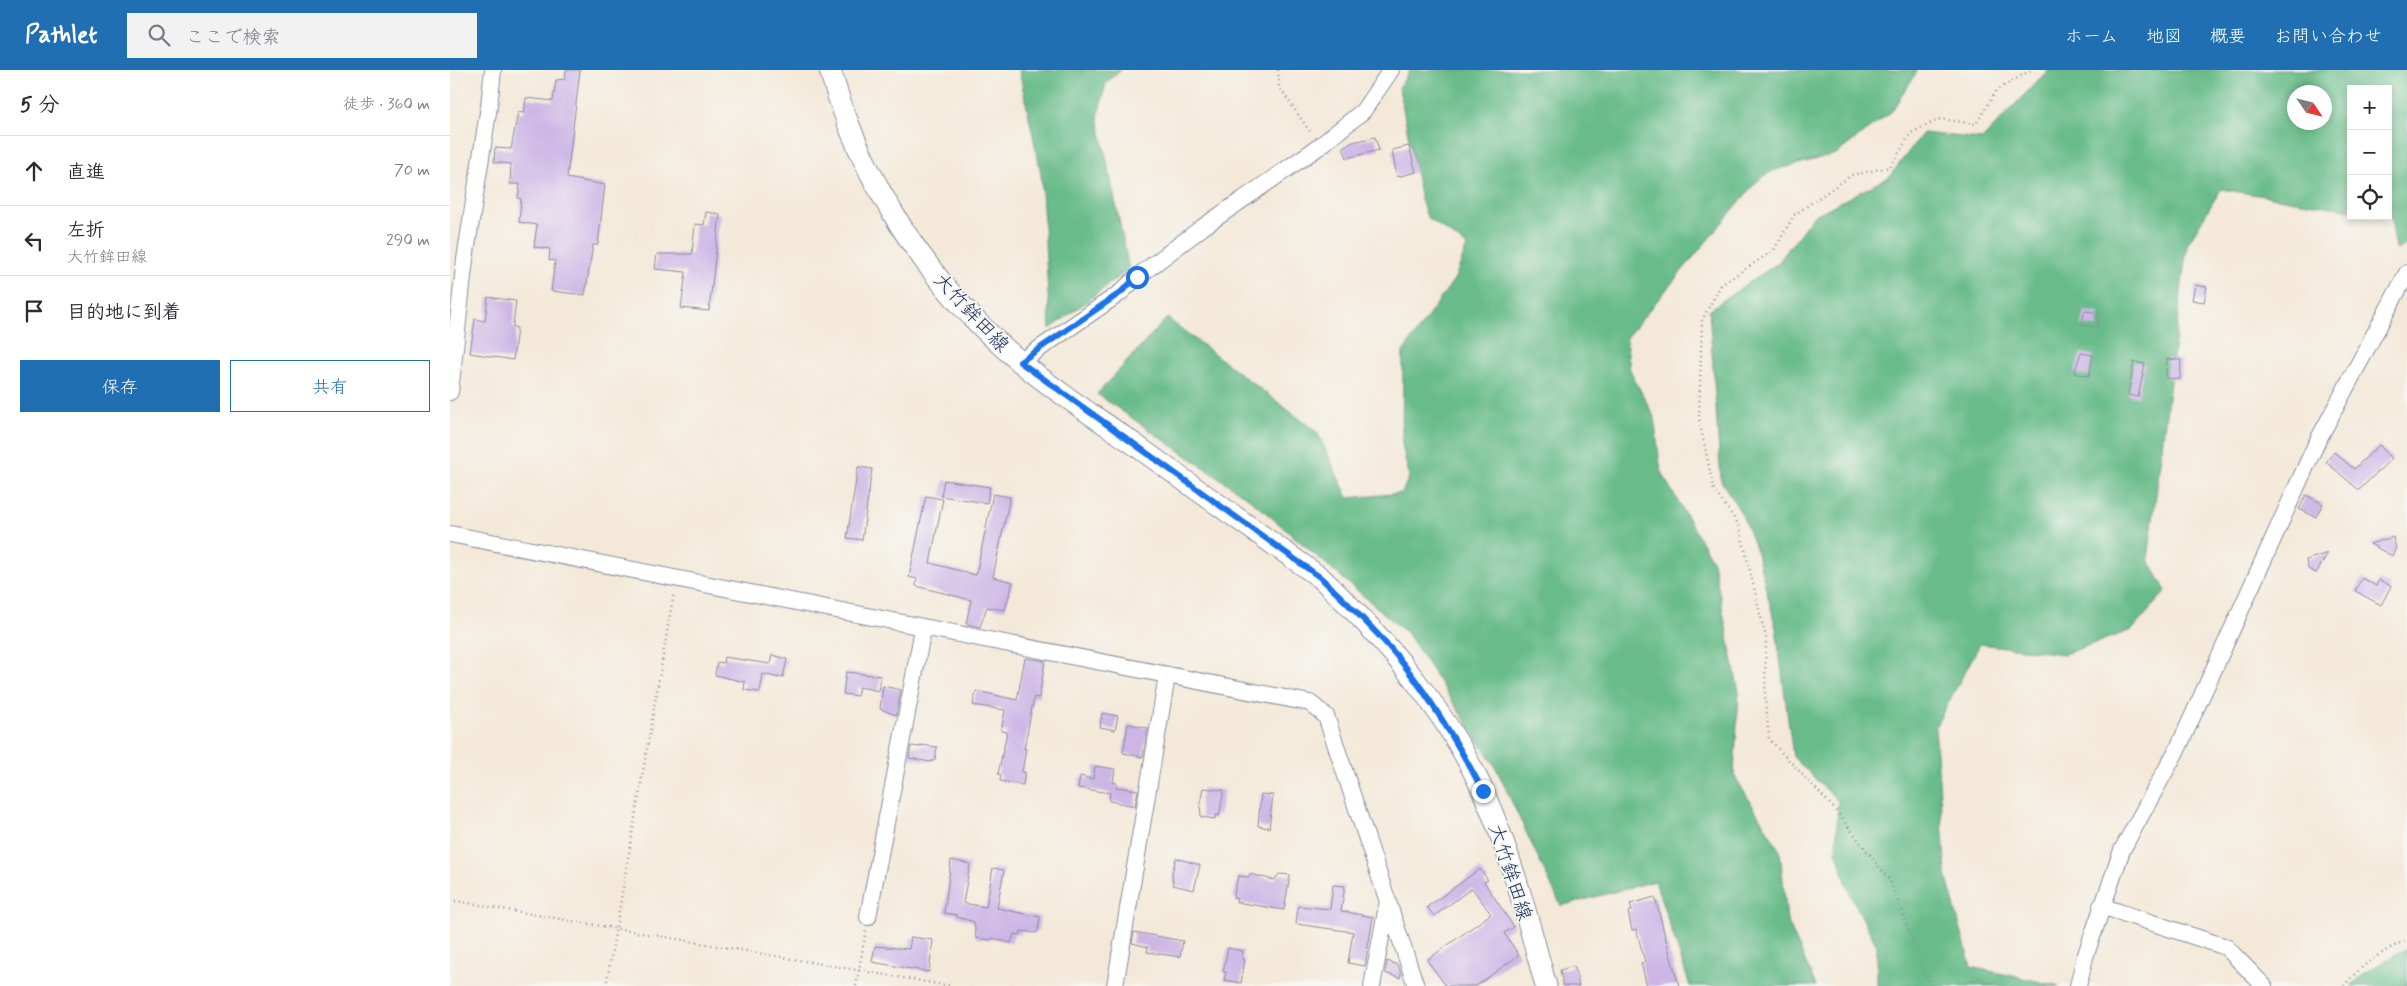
<!DOCTYPE html>
<html lang="ja">
<head>
<meta charset="utf-8">
<style>
  body { margin:0; font-family:Mynerve,"Klee One",sans-serif; background:#f2f2f3; color:#2b2b33 }
  .controls { position:absolute; right:15px; top:15px; display:grid; overflow:hidden; border-radius:0px; box-shadow:0 2px 8px #0003 }
  .controls button { width:45px; height:45px; display:grid; place-items:center; padding:0; border:0; border-bottom:1px solid #e1e1e2; background:#fff; color:#2b2b33; font:25px sans-serif }
  .compass { position:absolute; left:1837px; top:15px; width:45px; height:45px; border-radius:50%; background:#fff; box-shadow:0 2px 8px #0003; rotate:125deg }
  .stop { position:absolute; width:15px; height:15px; margin:-11px; border:4px solid #1a73e8; border-radius:50%; background:#fff }
  .stop.end { background:#1a73e8; border-color:#fff; box-shadow:0 1px 5px #0008 }
  .list { margin:0; padding:0; list-style:none }
  h2 { display:flex; justify-content:space-between; align-items:center; height:65px; margin:0; padding:0 20px; font-size:21px }
  h2 small { font-size:16px; font-weight:400; color:#7c7c81 }
  .list li { display:grid; grid-template-columns:32px 1fr auto; gap:15px; align-items:center; box-sizing:border-box; height:70px; padding:0 20px; border-top:1px solid #e1e1e2 }
  .list b { display:block; font-size:19px; white-space:nowrap }
  .list p { margin:0; font-size:16px; white-space:nowrap; color:#7c7c81 }
  .list em { font-size:16px; font-style:normal; color:#7c7c81 }
  .actions { display:flex; gap:10px; padding:15px 20px }
  .actions a { flex:1; padding:11px 0; border:1px solid #1f6fb2; border-radius:0px; text-align:center; font-size:18px; color:#1f6fb2 }
  .actions .main { background:#1f6fb2; color:#fff }
  .icon { flex:none; width:28px; height:28px; fill:none; stroke:currentColor; stroke-width:2; stroke-linecap:round; stroke-linejoin:round }
  .map { position:relative; flex:none; width:1957px; height:916px; overflow:hidden }
  header { display:flex; align-items:center; gap:30px; box-sizing:border-box; height:70px; padding:0 25px; background:#1f6fb2; color:#fff }
  header strong { font-size:24px }
  nav { display:flex; gap:28px; margin-inline-start:auto; font-size:18px }
  .search { width:350px; height:45px; background:#f2f2f3; display:flex; align-items:center; gap:12px; box-sizing:border-box; padding:0 18px; border-radius:0px; color:#7c7c81; font-size:19px }
  main { display:flex }
  aside { flex:1; background:#fff }
  .map>svg:first-child { display:block }
  .forest { fill:#69bc89; stroke:#427674; fill-rule:evenodd }
  .building { fill:#cdb6e6 }
  .lines { fill:none; stroke-linecap:round; stroke-linejoin:round }
  .minor-casing { stroke:#888c9c; stroke-width:18 }
  .major-casing { stroke:#888c9c; stroke-width:23 }
  .path { stroke:#888c9c; stroke-width:2.5; stroke-dasharray:1 4; stroke-linecap:butt }
  .minor { stroke:#fff; stroke-width:16 }
  .major { stroke:#fff; stroke-width:21 }
  .route { stroke:#1a73e8; stroke-width:6 }
  .labels { text-anchor:middle; stroke-width:4; stroke-linejoin:round; paint-order:stroke }
  .street-label { font-size:20px; fill:#1b2f5e; stroke:#f6f6f2 }
</style>
</head>
<body>
<header>
<strong>Pathlet</strong>
<div class="search"><svg class="icon" aria-label="search" viewBox="0 0 24 24"><circle cx="10" cy="10" r="6"/><path d="M15 15l6 6"/></svg>ここで検索</div>
<nav><a>ホーム</a><a>地図</a><a>概要</a><a>お問い合わせ</a></nav>
</header>
<main>
<aside>
<h2>5 分<small>徒歩 · 360 m</small></h2>
<ul class="list">
<li><svg class="icon" aria-label="ahead" viewBox="0 0 24 24"><path d="M12 20V5M6 11l6-6 6 6"/></svg><div><b>直進</b></div><em>70 m</em></li>
<li><svg class="icon" aria-label="left" viewBox="0 0 24 24"><path d="M17 20v-9H6M10 6l-5 5 5 5"/></svg><div><b>左折</b><p>大竹鉾田線</p></div><em>290 m</em></li>
<li><svg class="icon" aria-label="arrive" viewBox="0 0 24 24"><path d="M6 21V4h12l-3 4 3 4H6"/></svg><div><b>目的地に到着</b></div></li>
</ul>
<div class="actions"><a class="main">保存</a><a>共有</a></div>
</aside>
<div class="map">
<svg width="1957" height="916" viewBox="0 0 1957 916">
  <rect width="100%" height="100%" fill="#f6f6f2"/>
  <filter id="ink" filterUnits="userSpaceOnUse"><feTurbulence type="fractalNoise" baseFrequency=".02" numOctaves="2"/><feDisplacementMap in="SourceGraphic" scale="10" xChannelSelector="R" yChannelSelector="G"/><feConvolveMatrix kernelMatrix="1 2 1 2 8 2 1 2 1" color-interpolation-filters="sRGB"/></filter>
  <filter id="wash" filterUnits="userSpaceOnUse"><feTurbulence type="fractalNoise" baseFrequency=".0096" numOctaves="4" result="noise"/><feDisplacementMap in="SourceGraphic" scale="20" xChannelSelector="R" yChannelSelector="G"/><feGaussianBlur stdDeviation="1.12" result="paint"/><feColorMatrix in="noise" values="0 0 0 0 0 0 0 0 0 0 0 0 0 0 0 0 0 1.4 0 .05"/><feComposite in="paint" operator="in"/></filter>
  <g filter="url(#wash)">
    <rect width="100%" height="100%" fill="#f4e9d9"/>
    <path class="forest" d="M569 0H671L656 13 648 47 679 199 600 259 591 103Z
      M960 0H1468L1441 42 1386 84 1322 101 1307 111 1176 268 1180 300 1204 347 1211 402 1263 492 1289 622 1284 705 1330 781 1337 850 1366 916H1240L1205 811 1111 836 1045 696 958 564 801 430 647 324 717 248 867 362 898 428 952 423 959 407 952 374 953 282 1005 208 1017 176 977 147 971 130 949 18Z
      M1598 0H1957V174L1946 180 1941 147 1936 146H1938V19H1901V140L1771 119 1737 175 1698 489 1716 521 1682 560 1614 584 1530 574 1485 657 1496 805 1521 897 1610 916H1427V876L1400 824 1386 780 1388 731 1343 687 1326 558 1307 483 1292 444 1271 411 1259 240 1328 193 1363 146 1439 107 1473 63 1532 69ZM1844 22H1874V52H1844Z
      M1957 878V916H1901L1914 903Z"/>
    <g id="blocks">
      <path class="building" d="M116 0H130L117 108 155 115 148 175H143L135 225 101 221 105 191 99 190 100 179 84 177 87 155 69 152 71 129 68 128 70 114H60L61 94 44 92 45 78 61 79 68 42 74 43 76 28 103 31 106 10 115 9Z
        M925 67 929 80 897 88 893 77 903 72Z
        M959 76 966 102 947 107 942 80Z
        M256 142 270 144 259 241 231 238 236 202 205 199 207 184H242L245 154 254 155Z
        M1745 215 1757 217 1754 232 1742 230Z
        M38 227 66 231 63 255V257L67 258 63 290 20 283 25 249 35 251Z
        M1636 241 1649 243 1647 257 1632 255 1634 243Z
        M1631 283 1643 285 1639 306 1624 303Z
        M1717 289 1731 290 1730 309 1716 308Z
        M1684 292 1695 294 1688 327 1678 325Z
        M1929 375 1942 388 1909 420 1876 392 1884 382 1904 399Z
        M408 397 422 399 412 470 397 468Z
        M494 410 540 417 537 433 491 426Z
        M543 424 560 427 543 507 563 512 555 540 537 537 530 557 516 554 521 530 466 516 467 509 459 507 476 426 493 429 480 493 526 505Z
        M1856 425 1873 434 1866 447 1849 439Z
        M1943 467 1946 478 1942 486 1920 474Z
        M1878 483 1866 503 1858 499 1856 490Z
        M1912 508 1926 516 1929 510 1941 516 1931 535 1905 521Z
        M322 585 337 589 333 607 329 606V608L313 604 310 622 294 620 295 612 265 605 267 592 273 593 274 587 320 594Z
        M575 588 595 591 589 628 584 627 574 679H576L572 702H575L573 715 550 711 551 705 548 704 557 662 551 661 555 640 523 635 526 621 567 630Z
        M396 602 431 606 429 621 409 617 407 626 393 624Z
        M433 616 451 620 446 645 430 639Z
        M652 643 668 646 665 660 650 657Z
        M678 654 698 658 693 687 673 683Z
        M471 675 487 677 485 690 480 692 459 688 461 676 471 677Z
        M645 696 665 699 663 713H667L666 717 688 720 685 736 659 731 660 723 628 718 630 706 643 709Z
        M753 718 774 720 769 746 766 745 765 749 751 747 750 734Z
        M811 724 823 725 819 758 808 756Z
        M726 788 750 795 744 820 723 815 722 803Z
        M501 790 520 794 513 833 536 837 543 798 554 800 547 838 590 847 588 861 586 863 571 861 570 865 564 864 561 873 542 868 541 870 526 868 524 852 507 847V845L494 843Z
        M1030 799 1038 810 1034 812 1064 857 1054 863 1069 885 1026 916H996L977 890 1041 844 1022 818 984 846 977 837Z
        M800 804 824 810 829 804 840 805 834 840 786 832 787 829 783 828 788 806 799 807Z
        M883 815 895 816 891 841 923 847 915 896 898 893 903 862 846 854 848 836 880 839Z
        M1205 827 1216 870 1229 916H1197L1191 893 1195 892 1188 866 1186 859 1182 860 1178 842 1182 841 1180 834Z
        M684 862 733 871 730 887 697 882 698 877 682 873Z
        M461 867 483 870 479 902 422 892 425 876 459 879Z
        M778 878 793 881 792 889 795 890 791 913 774 910 776 902H773Z
        M937 891 948 895 951 904 950 908 935 903Z
        M1124 896 1129 916H1113L1110 900Z"/>
    </g>
  </g>
  <g filter="url(#ink)">
    <use href="#blocks" fill-opacity="0" stroke="#888c9c" stroke-width="1"/>
    <g class="lines">
      <defs>
        <path id="minor" d="M570 292 670 223 687 207 753 157 870 76 913 41 941 0
          M0 322 15 189 39 36 43 0
          M0 464 860 633 876 646 966 916
          M1651 836 1776 877 1814 916
          M418 847 473 559
          M665 916 717 606
          M922 916 937 836
          M1628 916 1635 887 1672 780 1729 676 1867 372 1957 203"/>
        <path id="major" d="M380 0C412 112 479 215 568 290 604 321 646 347 684 374 746 419 809 464 871 508 936 570 996 639 1033 721 1061 784 1078 850 1096 916"/>
      </defs>
      <use href="#minor" class="minor-casing"/>
      <use href="#major" class="major-casing"/>
      <path class="path" d="M828 0 829 17 861 63
        M0 830 500 916
        M156 916 224 522
        M406 916 416 861
        M1480 916 1440 811 1383 737 1319 669 1315 626 1316 568 1289 455 1264 420 1249 349 1252 250 1271 215 1324 180 1344 145 1402 105 1440 97 1461 63 1490 49 1526 54 1547 20 1581 0
        M1894 916C1910 896 1933 880 1957 870"/>
      <use href="#minor" class="minor"/>
      <use href="#major" class="major"/>
    </g>
  </g>
  <g class="lines" filter="url(#ink)">
    <path class="route" d="M687 207 670 223 570 292 871 508C897 533 924 558 946 585 980 626 1008 674 1033 721"/>
  </g>
  <g class="labels">
    <g class="street-label">
      <text transform="translate(522 242) rotate(47)" y="7">大竹鉾田線</text>
      <text transform="translate(1061 802) rotate(72)" y="7">大竹鉾田線</text>
    </g>
  </g>
</svg>
<div class="controls">
<button>+</button>
<button>−</button>
<button><svg class="icon" aria-label="locate" viewBox="0 0 24 24"><circle cx="12" cy="12" r="6"/><path d="M12 2v4M12 18v4M2 12h4M18 12h4"/></svg></button>
</div>
<svg class="compass" viewBox="-18 -18 36 36"><path d="M0-13l5 13h-10z" fill="#e53935"/><path d="M0 13l5-13h-10z" fill="#7c7c81"/></svg>
<div class="stop" style="left:687px;top:207px"></div>
<div class="stop end" style="left:1033px;top:721px"></div>
</div>
</main>
</body>
</html>
